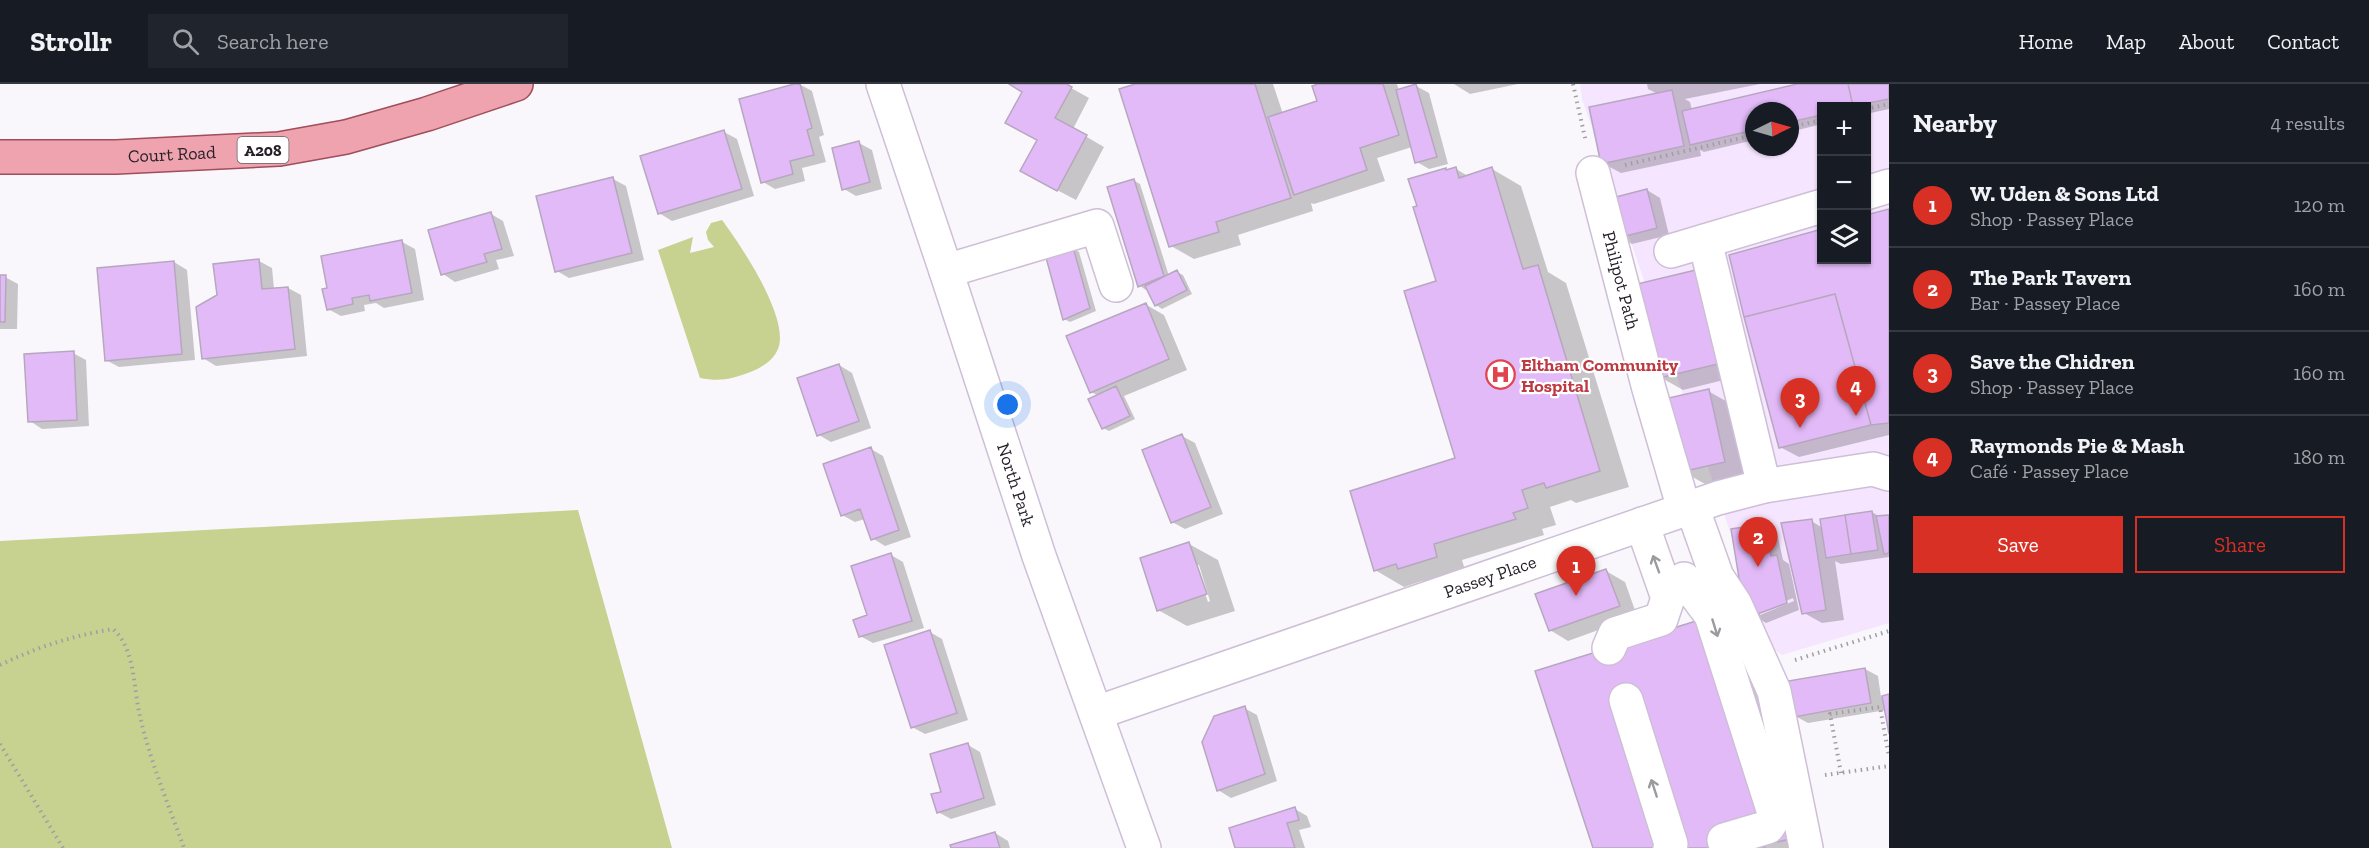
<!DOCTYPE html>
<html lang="en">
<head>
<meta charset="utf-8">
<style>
  body { margin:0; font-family:"Zilla Slab",serif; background:#20242c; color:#f1f3f6 }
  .controls { position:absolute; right:18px; top:18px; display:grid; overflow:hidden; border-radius:0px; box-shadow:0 2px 4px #0004 }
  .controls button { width:54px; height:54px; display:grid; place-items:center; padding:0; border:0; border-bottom:2px solid #363941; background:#171b24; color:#f1f3f6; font:30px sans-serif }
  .compass { position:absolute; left:1745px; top:18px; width:54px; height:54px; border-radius:50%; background:#171b24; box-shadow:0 2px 4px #0004; rotate:85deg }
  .you { position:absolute; left:1008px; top:321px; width:21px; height:21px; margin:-15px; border:4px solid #fff; border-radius:50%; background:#1a73e8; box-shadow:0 0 0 9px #1a73e833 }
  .badge { display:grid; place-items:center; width:39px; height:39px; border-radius:50%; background:#d93025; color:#fff; font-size:20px; font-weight:700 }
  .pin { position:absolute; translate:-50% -50px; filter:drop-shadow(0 2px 3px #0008) }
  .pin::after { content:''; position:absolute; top:32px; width:21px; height:18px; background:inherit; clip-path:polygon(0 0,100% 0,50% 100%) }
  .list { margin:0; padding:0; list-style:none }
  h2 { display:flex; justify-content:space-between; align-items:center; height:78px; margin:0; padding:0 24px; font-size:26px }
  h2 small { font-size:20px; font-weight:400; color:#9ea1a6 }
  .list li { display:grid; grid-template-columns:39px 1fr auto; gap:18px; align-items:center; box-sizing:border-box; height:84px; padding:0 24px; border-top:2px solid #363941 }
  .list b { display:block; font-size:22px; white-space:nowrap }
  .list p { margin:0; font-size:20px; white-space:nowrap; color:#9ea1a6 }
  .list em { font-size:20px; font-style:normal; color:#9ea1a6 }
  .actions { display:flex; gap:12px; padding:18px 24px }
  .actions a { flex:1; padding:14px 0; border:2px solid #d93025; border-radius:0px; text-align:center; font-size:21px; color:#d93025 }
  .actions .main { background:#d93025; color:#fff }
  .icon { flex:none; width:33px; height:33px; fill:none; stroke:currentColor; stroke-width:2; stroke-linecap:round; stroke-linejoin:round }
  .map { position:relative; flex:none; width:1889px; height:764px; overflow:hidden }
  header { display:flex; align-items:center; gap:36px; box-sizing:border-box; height:84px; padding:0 30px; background:#171b24; border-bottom:2px solid #363941 }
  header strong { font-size:28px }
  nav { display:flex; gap:33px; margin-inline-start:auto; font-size:21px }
  .search { width:420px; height:54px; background:#20242c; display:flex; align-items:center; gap:15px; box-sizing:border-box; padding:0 21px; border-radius:0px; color:#9ea1a6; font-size:22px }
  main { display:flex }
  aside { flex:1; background:#171b24 }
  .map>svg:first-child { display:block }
  .built { fill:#f5e5fe; fill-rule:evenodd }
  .green { fill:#c7d190 }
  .shadow { fill:#0003; fill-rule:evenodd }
  .building { fill:#e2baf8; stroke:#b6a7bf; stroke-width:1.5 }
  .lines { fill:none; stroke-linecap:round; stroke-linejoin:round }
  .minor-casing { stroke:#cebfd7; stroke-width:36 }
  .major-casing { stroke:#a04d5c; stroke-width:36 }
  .path { stroke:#a19da4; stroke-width:4; stroke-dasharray:1.5 4.5; stroke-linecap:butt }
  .minor { stroke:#fff; stroke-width:33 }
  .major { stroke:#eea3ae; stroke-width:33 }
  .oneway { stroke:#9c9a9e }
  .labels { text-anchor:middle; stroke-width:4.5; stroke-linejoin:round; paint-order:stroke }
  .shield { fill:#fff; stroke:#666268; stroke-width:1.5 }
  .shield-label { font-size:16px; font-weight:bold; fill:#241e27 }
  .street-label { font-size:18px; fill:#241e27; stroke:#fff }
  .health-label { font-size:18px; font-weight:bold; fill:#be3a42; stroke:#fff; text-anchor:start }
</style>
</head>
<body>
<header>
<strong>Strollr</strong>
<div class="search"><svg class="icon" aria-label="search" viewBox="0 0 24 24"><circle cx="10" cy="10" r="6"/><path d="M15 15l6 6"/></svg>Search here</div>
<nav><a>Home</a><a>Map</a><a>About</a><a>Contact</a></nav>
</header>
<main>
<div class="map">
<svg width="1889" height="764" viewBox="0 0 1889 764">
  <rect width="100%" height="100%" fill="#faf7fc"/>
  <path class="built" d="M1580 0H1889V539L1782 571 1769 562 1582 15ZM1822 22H1866V176H1822ZM1754 27H1790V63H1754Z"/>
  <path class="green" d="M722 136C740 160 793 238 777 267 773 276 761 284 753 287 732 295 721 298 700 294L658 166 693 153 690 169 714 163 708 156 706 148 711 139Z
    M578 426 672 764H0V457Z"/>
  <path class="shadow" d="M799 0 812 7 824 51 819 53 826 78 802 84 805 97 775 105 763 98Z
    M1010 0H1064L1089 14 1073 45 1104 63 1076 116 1040 97 1039 56 1024 7Z
    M1140 0H1273L1283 30 1319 18 1323 0H1397L1399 7 1416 2 1429 9 1448 80 1429 85 1417 78 1412 63 1377 74 1385 97 1314 120 1311 119 1313 127 1238 151 1241 161 1194 175 1171 162Z
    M1454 0H1518L1470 10Z
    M1647 0H1760L1685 15 1690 18 1692 26 1806 0H1889V25L1866 30V22H1822V40L1790 48V27H1754V56L1704 68 1700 66 1701 72 1621 89 1602 79 1658 10 1648 5Z
    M724 48 737 55 754 112 672 137 659 129Z
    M859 59 872 66 882 105 856 112 844 105Z
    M1456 85 1468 92 1492 85 1521 102 1548 188 1566 199 1629 403 1576 419 1571 416 1550 423 1556 441 1542 445 1544 451 1462 476 1466 489 1428 501 1422 497 1404 503 1375 486 1457 375 1438 198 1448 87Z
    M613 95 626 102 644 176 569 194 557 187Z
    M1133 96 1140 100 1169 192 1177 188 1183 191 1192 210 1162 225 1156 221 1148 205 1146 206 1140 202Z
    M1647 106 1660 114 1669 151 1632 160 1619 153Z
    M1889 126V351L1799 373 1780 363 1822 176H1866Z
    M491 130 503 137 514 172 496 176 499 185 455 198 443 190Z
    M402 158 415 165 424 216 384 224 376 219 364 221 365 227 341 232 328 225Z
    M1072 164 1079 168 1096 227 1070 238 1064 235Z
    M259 177 272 184 274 205 288 204 301 211 307 272 216 282 203 274 218 212Z
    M174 178 187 186 195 276 119 283 106 276Z
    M0 193H5L18 200 17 245H0Z
    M1639 201 1740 292 1683 306 1660 293Z
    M1145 220 1164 231 1187 286 1124 312 1135 335 1109 347 1103 344 1099 312 1091 308Z
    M73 269 86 276 89 342 42 345 30 337Z
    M839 281 852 289 871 344 831 358 819 351Z
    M1708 307 1731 320 1748 391 1705 400 1682 387Z
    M1182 352 1195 359 1223 430 1185 445 1172 438Z
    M871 365 883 372 911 453 885 462 872 454 865 435 855 438 842 431Z
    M1872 428 1880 433 1889 432V473L1841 480 1835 477 1844 536 1822 539 1804 529 1811 437 1823 444Z
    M1764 441 1777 449 1783 476 1789 480 1799 526 1766 539 1753 531ZM1793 514 1794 517 1760 531V528Z
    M1189 460 1218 476 1235 527 1187 542 1158 526ZM1195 481H1199L1210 517 1208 518Z
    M891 471 903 478 924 544 873 559 860 552Z
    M1606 487 1625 498 1637 532 1568 557 1550 546Z
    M1695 539 1749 559 1811 764H1594L1537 588Z
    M930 548 942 555 968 636 925 650 912 643Z
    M1865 585 1878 592 1881 613 1889 612V642L1886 626 1808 639 1795 632Z
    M1244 624 1257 631 1277 697 1231 714 1218 706Z
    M968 661 980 668 996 721 951 735 938 728 943 709Z
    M1295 725 1307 732 1311 743 1299 746 1305 764H1237L1231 745Z
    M995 749 1008 757 1010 764H952Z"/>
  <path class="building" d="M794 0H800L812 44 807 46 814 71 790 77 793 90 761 99 739 15Z
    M1009 0H1067L1072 3 1055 34 1087 51 1057 107 1020 87 1037 56 1005 39 1022 8Z
    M1135 0H1255L1291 114 1216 138 1219 148 1169 163 1119 5Z
    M1318 0H1383L1399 51 1360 64 1367 86 1294 111 1268 33 1317 17 1312 2Z
    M1416 0 1437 73 1415 79 1396 6Z
    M1797 0H1848L1853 22H1822V31L1790 38V27H1754V46L1690 61 1682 27Z
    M1848 0H1889V15L1853 22Z
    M1672 6 1684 62 1601 80 1589 23Z
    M724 46 742 105 658 130 640 72Z
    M859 57 870 98 842 106 832 64Z
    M1456 83 1459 94 1492 83 1523 185 1538 181 1600 387 1546 404 1544 399 1522 406 1528 424 1513 429 1516 435 1434 460 1437 473 1398 485 1396 480 1374 487 1350 407 1455 374 1404 207 1436 197 1413 123 1417 122 1408 95 1446 84V86Z
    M613 93 632 169 555 188 536 112Z
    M1134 95 1164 192 1138 203 1107 103Z
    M1647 105 1657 144 1618 154 1608 115Z
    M1889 125V339L1871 341 1835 210 1744 233 1729 171 1822 145V176H1866V131Z
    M491 128 502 165 484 170 487 178 441 191 428 146Z
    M402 156 412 209 370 217 369 211 352 214 353 220 327 226 322 205 327 204 321 172Z
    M1073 163 1090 224 1063 236 1045 170Z
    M259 175 262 205 288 203 295 265 202 275 196 223 217 211 213 180Z
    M174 177 182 270 105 277 97 184Z
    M1177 186 1187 206 1155 222 1145 202Z
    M1696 186 1718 280 1659 294 1637 200Z
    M0 191H6L5 238H0Z
    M1835 210 1871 341 1779 364 1744 233Z
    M1146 219 1169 275 1090 309 1066 252Z
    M74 267 77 336 28 338 24 270Z
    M839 280 859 337 817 352 797 294Z
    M1116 302 1130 332 1102 345 1088 315Z
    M1709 305 1725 378 1681 388 1664 315Z
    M1182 350 1211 423 1171 439 1142 366Z
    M871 363 899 446 871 456 860 425 841 432 823 380Z
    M1872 427 1878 466 1851 470 1845 431Z
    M1845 431 1851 470 1826 474 1820 435Z
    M1889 431V469L1884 470 1876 432Z
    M1812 435 1826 526 1802 530 1781 439Z
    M1765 440 1771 472 1777 471 1787 519 1752 532 1739 494 1731 445Z
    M1189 458 1207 510 1157 527 1140 474Z
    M891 469 912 537 859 553 853 536 867 531 851 482Z
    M1606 485 1620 522 1549 547 1535 510Z
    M1696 537 1700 553 1726 544 1790 755 1765 761V764H1593L1535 587Z
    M930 546 957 629 911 644 884 561Z
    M1865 584 1871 619 1794 633 1788 597Z
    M1889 610V650L1882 612Z
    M1245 622 1265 690 1217 707 1202 658 1214 632Z
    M968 659 984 714 937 729 931 710 941 708 930 670Z
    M1295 723 1299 736 1287 739 1295 764H1235L1229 744Z
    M995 748 1000 764H951L950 761Z"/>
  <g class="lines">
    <defs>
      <g id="minor">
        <path id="s1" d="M883 0 946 187 1039 472 1144 764"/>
        <path id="s2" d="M1593 89 1649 305 1684 425"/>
        <path d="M1866 109 1889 102"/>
        <path d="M1705 157 1764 402"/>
        <path d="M1671 167 1822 122"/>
        <path d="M946 187 1097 142 1116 201"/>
        <path d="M1692 423 1717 493 1735 520 1774 607 1806 764"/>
        <path d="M1684 495 1711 531 1775 732 1768 743 1724 756"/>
        <path d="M1609 564 1615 550 1661 535 1668 514 1642 440"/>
        <path d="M1626 616 1671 760 1670 764"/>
        <path id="s3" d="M1096 629 1718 414 1764 402 1873 385 1889 390"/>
      </g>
      <g id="major">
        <path id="s4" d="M0 73H116L279 65 346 53 427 30 516 0"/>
      </g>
    </defs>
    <use href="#minor" class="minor-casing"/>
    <use href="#major" class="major-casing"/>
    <path class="path" d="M1573 0 1586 58
      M1866 25 1889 20
      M1790 43 1822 36
      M1625 81 1754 51
      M1795 576 1889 547
      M0 581C37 563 72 552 113 545 136 566 133 604 140 632 149 674 169 722 184 764
      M0 660 63 764
      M1841 689 1830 630 1880 623 1889 673
      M1825 691 1889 682"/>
    <use href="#minor" class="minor"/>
    <use href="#major" class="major"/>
  </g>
  <defs><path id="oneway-shaft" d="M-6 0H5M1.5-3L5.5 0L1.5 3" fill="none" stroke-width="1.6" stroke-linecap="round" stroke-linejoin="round" transform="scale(1.5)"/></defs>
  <g class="oneway">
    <use href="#oneway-shaft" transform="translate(1656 480) rotate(-110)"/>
    <use href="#oneway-shaft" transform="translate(1715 544) rotate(73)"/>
    <use href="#oneway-shaft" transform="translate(1654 704) rotate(-108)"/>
  </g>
  <defs>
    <symbol id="hospital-ring" viewBox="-11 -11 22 22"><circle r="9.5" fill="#fff" stroke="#e0444e" stroke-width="1.5"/><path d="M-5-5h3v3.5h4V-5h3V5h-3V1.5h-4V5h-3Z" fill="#e0444e"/></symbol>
  </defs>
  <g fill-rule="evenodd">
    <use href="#hospital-ring" x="1484" y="274" width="33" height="33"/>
  </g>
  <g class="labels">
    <rect class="shield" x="237.5" y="53" width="51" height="26" rx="4.5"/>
    <g class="shield-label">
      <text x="263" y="72">A208</text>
    </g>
    <g class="street-label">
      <text dy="6" stroke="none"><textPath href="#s4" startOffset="172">Court Road</textPath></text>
      <text dy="6" stroke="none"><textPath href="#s2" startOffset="111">Philipot Path</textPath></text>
      <text dy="6" stroke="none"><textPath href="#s1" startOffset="422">North Park</textPath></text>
      <text dy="6" stroke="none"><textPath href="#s3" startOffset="417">Passey Place</textPath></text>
    </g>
    <g class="health-label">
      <text x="1521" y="287">Eltham Community<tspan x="1521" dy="21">Hospital</tspan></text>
    </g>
  </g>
</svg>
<div class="controls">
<button>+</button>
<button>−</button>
<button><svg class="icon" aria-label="layers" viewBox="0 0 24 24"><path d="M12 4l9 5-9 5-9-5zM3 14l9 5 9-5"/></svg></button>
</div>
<svg class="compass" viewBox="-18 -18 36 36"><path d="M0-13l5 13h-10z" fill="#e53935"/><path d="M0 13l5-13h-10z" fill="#9ea1a6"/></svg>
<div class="you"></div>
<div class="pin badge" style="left:1576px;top:512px">1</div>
<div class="pin badge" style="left:1758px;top:483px">2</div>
<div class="pin badge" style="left:1800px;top:344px">3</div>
<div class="pin badge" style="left:1856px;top:332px">4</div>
</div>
<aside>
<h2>Nearby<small>4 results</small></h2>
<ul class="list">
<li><span class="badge">1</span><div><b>W. Uden &amp; Sons Ltd</b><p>Shop · Passey Place</p></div><em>120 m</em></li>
<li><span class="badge">2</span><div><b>The Park Tavern</b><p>Bar · Passey Place</p></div><em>160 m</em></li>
<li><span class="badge">3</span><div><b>Save the Chidren</b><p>Shop · Passey Place</p></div><em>160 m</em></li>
<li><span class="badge">4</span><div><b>Raymonds Pie &amp; Mash</b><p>Café · Passey Place</p></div><em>180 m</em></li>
</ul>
<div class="actions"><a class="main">Save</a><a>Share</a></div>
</aside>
</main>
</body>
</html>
